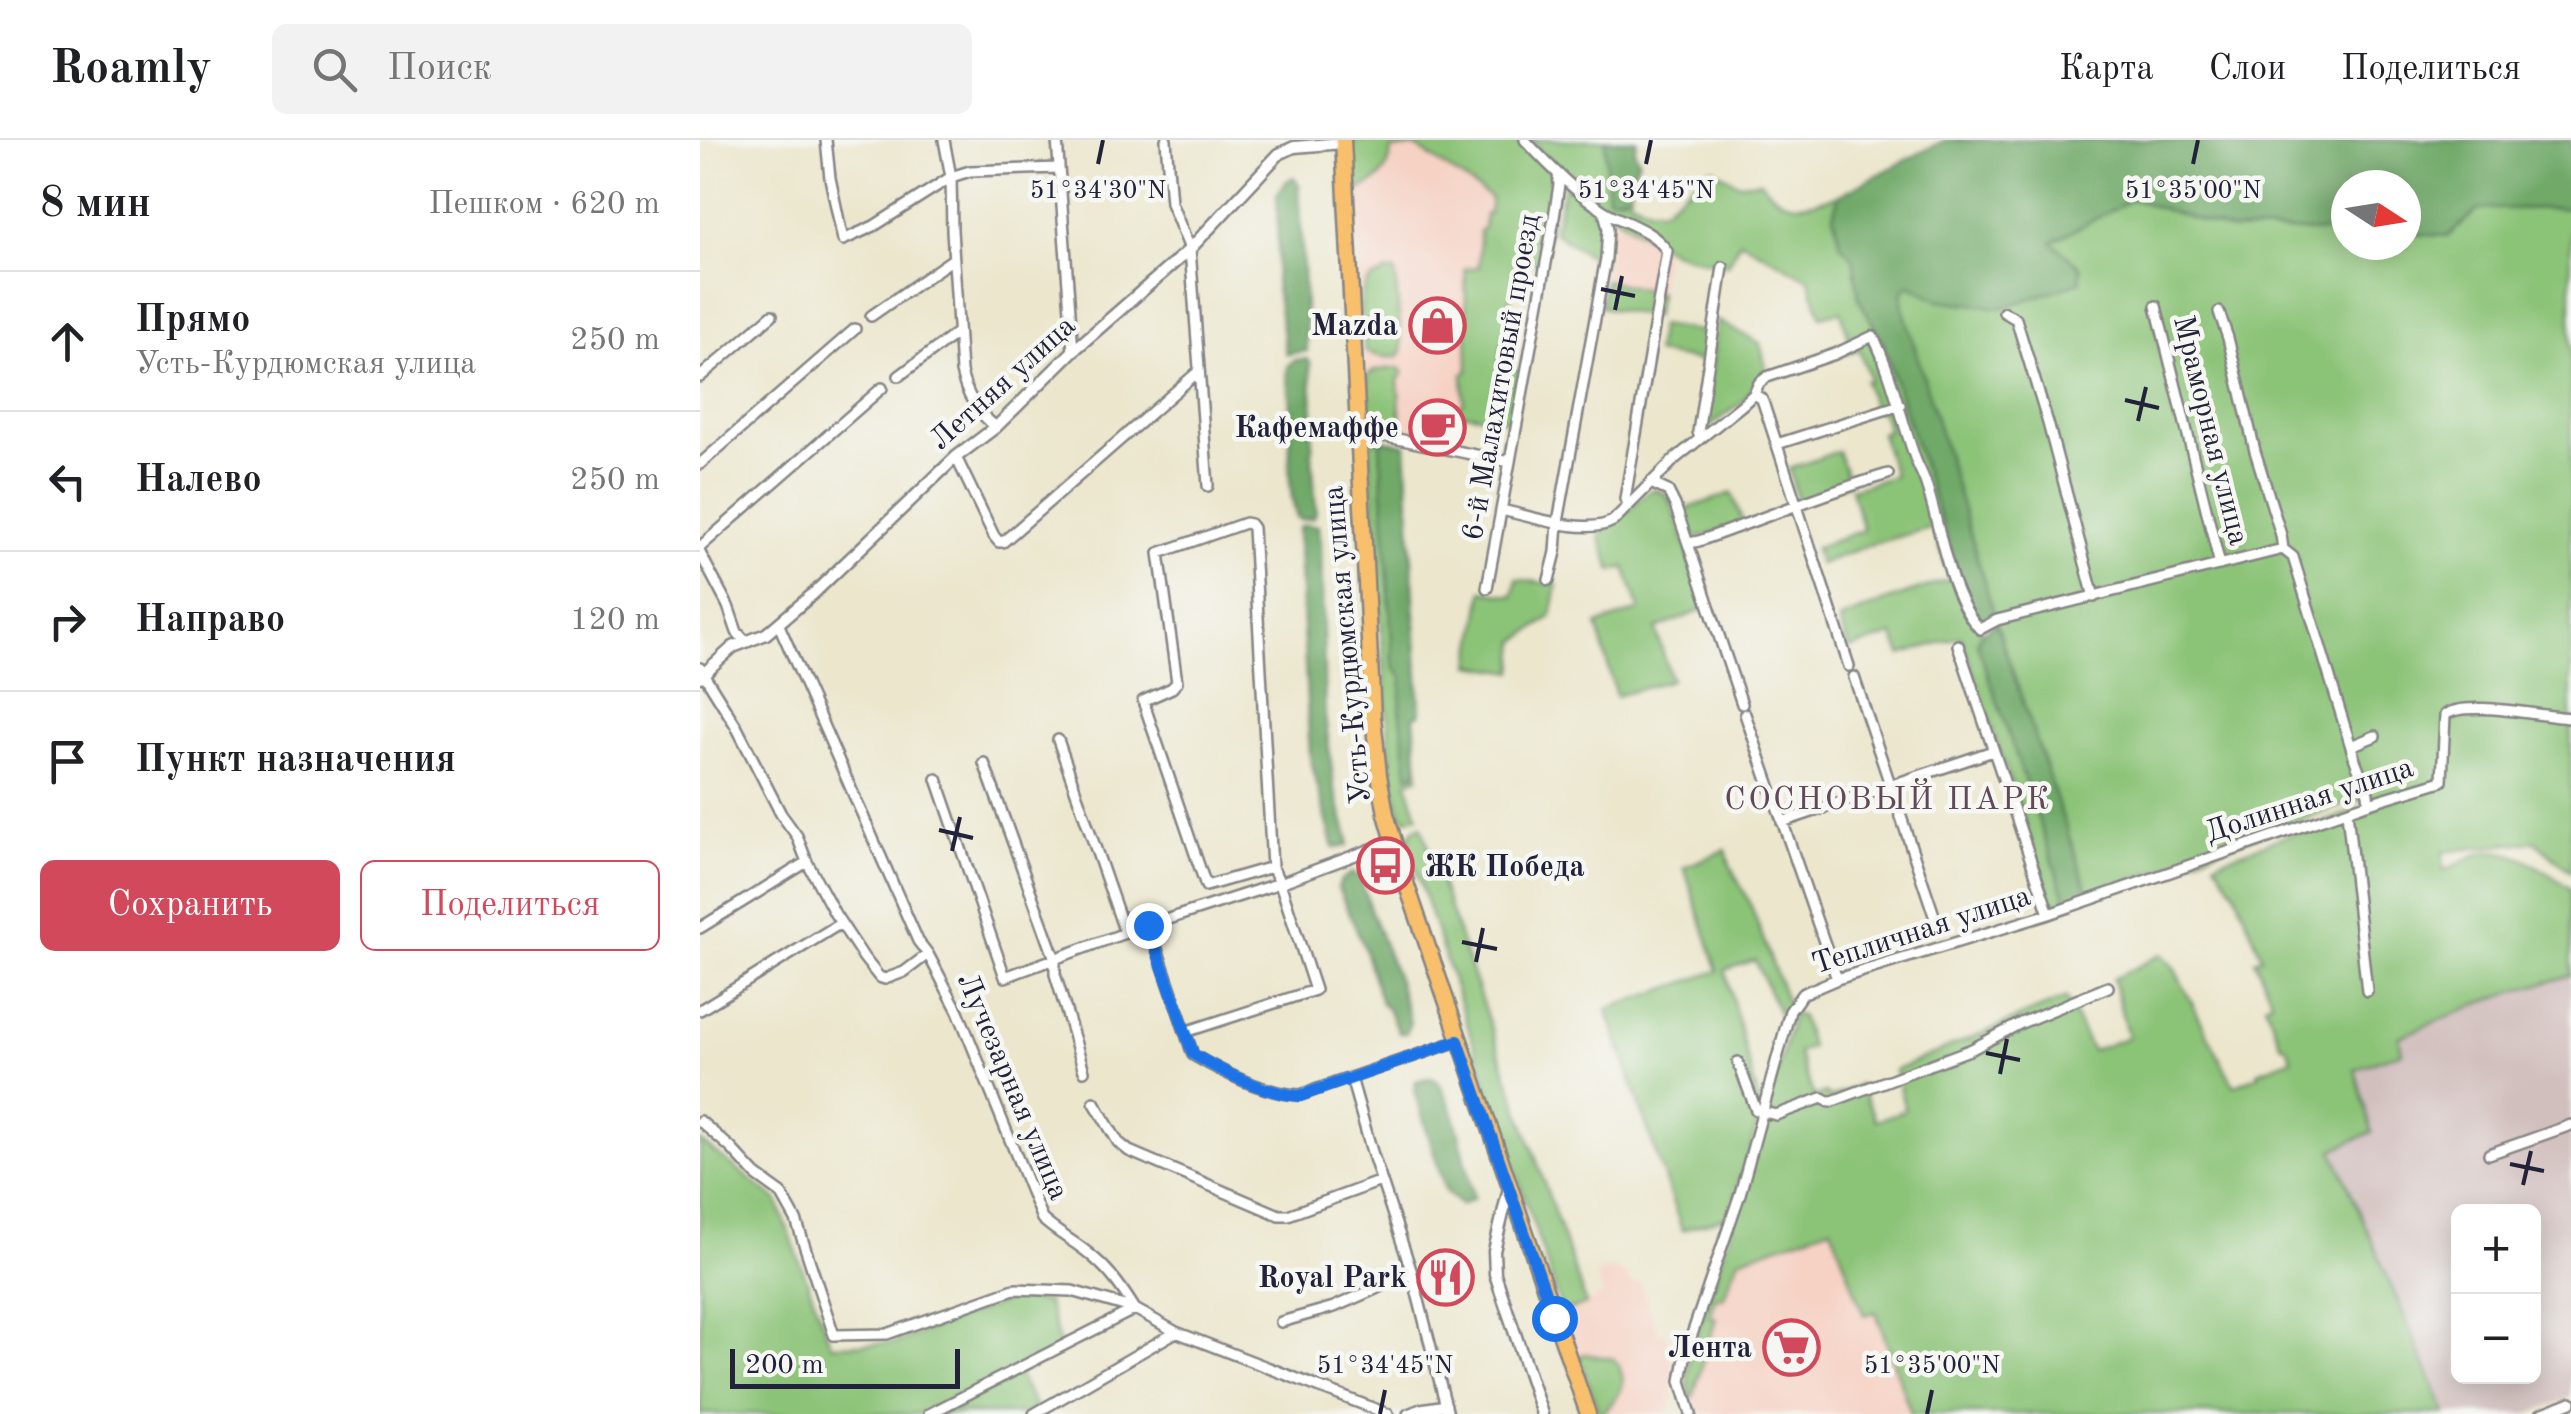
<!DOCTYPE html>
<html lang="ru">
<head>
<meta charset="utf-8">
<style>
  body { margin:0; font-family:"Old Standard TT",serif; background:#f2f2f2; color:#202124 }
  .controls { position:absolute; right:30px; bottom:30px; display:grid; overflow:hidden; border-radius:15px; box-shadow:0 5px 25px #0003 }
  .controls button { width:90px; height:90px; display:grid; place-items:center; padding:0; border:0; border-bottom:2px solid #e0e0e0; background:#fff; color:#202124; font:50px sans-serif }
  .compass { position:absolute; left:1631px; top:30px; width:90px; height:90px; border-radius:50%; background:#fff; box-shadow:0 5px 25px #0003; rotate:102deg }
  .scale { position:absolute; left:30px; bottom:25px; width:230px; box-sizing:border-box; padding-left:10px; border:5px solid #22223b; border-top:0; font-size:28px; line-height:35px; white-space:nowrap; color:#22223b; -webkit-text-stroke:8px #f6f6f2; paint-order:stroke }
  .stop { position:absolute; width:30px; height:30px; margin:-22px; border:8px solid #1a73e8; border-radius:50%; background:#fff }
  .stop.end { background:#1a73e8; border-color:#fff; box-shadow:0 2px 10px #0008 }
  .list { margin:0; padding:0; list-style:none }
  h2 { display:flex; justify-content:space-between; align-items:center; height:130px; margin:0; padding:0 40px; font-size:42px }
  h2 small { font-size:32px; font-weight:400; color:#757577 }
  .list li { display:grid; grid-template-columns:65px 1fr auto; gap:30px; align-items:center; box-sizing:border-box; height:140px; padding:0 40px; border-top:2px solid #e0e0e0 }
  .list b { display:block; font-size:38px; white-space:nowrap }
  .list p { margin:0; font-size:32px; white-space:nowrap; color:#757577 }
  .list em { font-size:32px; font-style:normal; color:#757577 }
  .actions { display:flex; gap:20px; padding:30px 40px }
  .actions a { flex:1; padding:22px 0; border:2px solid #d1495b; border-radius:15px; text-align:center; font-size:35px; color:#d1495b }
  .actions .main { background:#d1495b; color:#fff }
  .icon { flex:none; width:55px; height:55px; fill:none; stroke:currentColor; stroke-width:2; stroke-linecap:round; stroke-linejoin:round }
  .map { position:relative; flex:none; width:1871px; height:1274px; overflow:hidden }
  header { display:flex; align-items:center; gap:60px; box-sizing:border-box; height:140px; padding:0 50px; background:#fff; border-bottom:2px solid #e0e0e0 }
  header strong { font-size:48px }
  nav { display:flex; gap:55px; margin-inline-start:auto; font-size:35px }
  .search { width:700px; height:90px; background:#f2f2f2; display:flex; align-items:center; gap:25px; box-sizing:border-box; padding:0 35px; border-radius:15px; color:#757577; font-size:38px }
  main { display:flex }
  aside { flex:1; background:#fff }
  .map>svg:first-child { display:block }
  .built { fill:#f6d2c4 }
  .industrial { fill:#d1bfbe; fill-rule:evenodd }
  .green { fill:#8bc377; stroke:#567259; stroke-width:2.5 }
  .forest { fill:#70a968; stroke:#496652; stroke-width:2.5 }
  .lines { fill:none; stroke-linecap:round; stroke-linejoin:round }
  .minor-casing { stroke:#868484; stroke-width:14 }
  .tertiary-casing { stroke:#868484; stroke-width:15 }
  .primary-casing { stroke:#868484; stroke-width:19 }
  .minor { stroke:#fff; stroke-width:9 }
  .tertiary { stroke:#fff; stroke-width:10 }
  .primary { stroke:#f8bf6c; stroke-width:14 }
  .route { stroke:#1a73e8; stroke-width:12 }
  .ticks { fill:none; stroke:#22223b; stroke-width:4 }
  .labels { text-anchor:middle; stroke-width:9; stroke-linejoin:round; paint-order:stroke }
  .poi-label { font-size:30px; font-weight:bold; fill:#22223b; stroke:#f6f6f2; text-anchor:end }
  .street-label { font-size:30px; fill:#22223b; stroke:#f6f6f2 }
  .neighbourhood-label { font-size:32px; letter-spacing:2.5px; fill:#604a58; stroke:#f6f6f2 }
  .ticks-label { font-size:25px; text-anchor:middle; fill:#22223b; stroke:#f6f6f2; stroke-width:9; stroke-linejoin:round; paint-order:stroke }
</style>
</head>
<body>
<header>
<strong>Roamly</strong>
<div class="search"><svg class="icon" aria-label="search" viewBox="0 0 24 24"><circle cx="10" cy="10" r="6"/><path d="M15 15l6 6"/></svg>Поиск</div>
<nav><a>Карта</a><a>Слои</a><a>Поделиться</a></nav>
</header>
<main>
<aside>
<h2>8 мин<small>Пешком · 620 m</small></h2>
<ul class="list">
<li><svg class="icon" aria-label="ahead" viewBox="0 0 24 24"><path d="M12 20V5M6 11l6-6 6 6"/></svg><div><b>Прямо</b><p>Усть-Курдюмская улица</p></div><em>250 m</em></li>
<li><svg class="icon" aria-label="left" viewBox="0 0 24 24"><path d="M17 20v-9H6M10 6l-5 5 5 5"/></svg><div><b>Налево</b></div><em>250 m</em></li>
<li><svg class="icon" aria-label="right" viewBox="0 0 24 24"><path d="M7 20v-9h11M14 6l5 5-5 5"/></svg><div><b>Направо</b></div><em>120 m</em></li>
<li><svg class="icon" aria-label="arrive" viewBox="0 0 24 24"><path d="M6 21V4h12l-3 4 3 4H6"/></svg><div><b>Пункт назначения</b></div></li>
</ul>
<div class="actions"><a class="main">Сохранить</a><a>Поделиться</a></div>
</aside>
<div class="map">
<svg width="1871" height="1274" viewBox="0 0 1871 1274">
  <rect width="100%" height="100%" fill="#f6f6f2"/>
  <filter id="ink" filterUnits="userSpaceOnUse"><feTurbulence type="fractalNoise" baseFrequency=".01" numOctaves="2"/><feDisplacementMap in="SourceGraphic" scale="20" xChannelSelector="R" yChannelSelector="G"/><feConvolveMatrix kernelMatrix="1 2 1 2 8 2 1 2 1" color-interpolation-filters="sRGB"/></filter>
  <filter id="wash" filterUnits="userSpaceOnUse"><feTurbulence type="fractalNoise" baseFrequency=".0048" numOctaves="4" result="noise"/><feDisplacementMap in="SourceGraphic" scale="40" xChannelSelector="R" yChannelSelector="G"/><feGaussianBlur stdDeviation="2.25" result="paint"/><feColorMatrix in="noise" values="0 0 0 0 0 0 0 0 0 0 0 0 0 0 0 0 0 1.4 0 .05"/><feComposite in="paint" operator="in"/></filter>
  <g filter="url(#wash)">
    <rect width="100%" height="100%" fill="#ebe6cc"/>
    <path class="built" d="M716 7 791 58 789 75 784 88 780 90 779 127 765 129 768 232 763 233 765 263 759 266V285L754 287V307L721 302 703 295 671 294 668 291 654 51 660 50 691 10Z
      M916 82 931 87 965 111 959 153 905 140 911 89 912 83Z
      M1140 1066 1211 1274H996L987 1250V1233L1033 1108Z
      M913 1128 928 1136 931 1144 940 1142 958 1194 965 1193 973 1225V1249L969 1274H899L861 1167 871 1170 903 1156 896 1134Z"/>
    <path class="industrial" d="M1871 835V1257L1829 1274H1746L1633 1010 1587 908 1581 904 1790 859ZM1759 1072H1834V1236H1759Z"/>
    <path class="green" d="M651 0H820C834 13 852 26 856 45L843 122 818 119 798 226 823 231 814 281 759 273V265L764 263 763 233 768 231 765 129 779 127 780 90 784 88 785 74H789L791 58 716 7 691 10C690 33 676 45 654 51Z
      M830 0H905L908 56 919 57 930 53V59L949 68 963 69 1012 28 1038 43 1061 41C1084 73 1106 65 1139 55L1133 75 1141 105 1153 118 1159 159 1182 200 1271 475 1282 492 1278 503 1367 763 1357 764 1350 759 1261 496 1201 515 1193 495 1149 509 1139 480 1188 460 1250 439 1233 387 1169 405 1119 424 1115 408 1163 390 1151 349 1194 336 1181 293 1188 290 1181 272 1173 269 1165 241 1170 239 1159 209 1136 217 1150 203 1141 171 1121 176 1109 139 1040 101 1027 125C1010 121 989 119 973 111 919 84 871 43 830 0Z
      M864 45C904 76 906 73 902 125L854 92Z
      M1432 59 1528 90 1646 92V105H1706V94L1748 96 1778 69 1871 68V732L1835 701 1743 712 1744 730C1757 726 1768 716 1782 713 1813 705 1846 732 1871 749V835L1790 859 1699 897 1702 912 1655 929 1672 992 1633 1010 1746 1274H1211L1176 1172 1164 1175 1131 1087 1039 1119 1023 1158 1016 1157 1010 1176 1016 1178 993 1257 991 1258C985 1243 988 1229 990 1215L1058 1007 1093 873 1101 877 1111 907 1098 913 1114 957 1126 953 1129 958 1160 945 1176 981 1205 970 1195 930 1366 858 1392 911 1428 897 1413 839 1462 814 1473 826 1534 946 1559 935 1558 932 1592 919 1587 908 1581 904 1565 864 1572 861 1555 820 1562 817 1536 754 1515 722 1673 664 1667 657 1389 755 1296 483 1202 164 1203 150 1210 144 1351 102Z
      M684 132H695L702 211 698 217H682L665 211C663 189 650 139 681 136Z
      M905 140 959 153 954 177 901 167Z
      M1018 181 1060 203 1067 232 1061 236 1040 264 1002 292Z
      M960 185 1011 193 1006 222 955 213Z
      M699 228 703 231V235L698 239 701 285 686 286V292L676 293 670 289 667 236C675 228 688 229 699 228Z
      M684 300 680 305 693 521 696 531 702 536 713 634 718 629 719 637 707 642 718 676 706 679 700 673 691 633 670 307 671 301Z
      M1138 311 1149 343 1100 360 1097 358 1089 329Z
      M953 349 965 353 972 365 1007 468 956 489 971 540 916 556 897 485 940 470 925 427 912 431 900 397 903 390C923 380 934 360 953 349Z
      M1032 353 1043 383 995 399 988 394 980 371Z
      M817 439 857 445 851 477 817 501 814 532 771 525 783 451 813 456Z
      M721 685 886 1164 871 1170 861 1167 708 706C709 695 711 690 721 685Z
      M1026 710 1030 725 1051 766 1089 868 1085 881 1081 879 1055 820 1025 830 1059 964 1063 966 1029 1076 982 1090 907 869 1018 831 984 727Z
      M0 1001 77 1060 131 1205 194 1203 315 1158 347 1162 362 1212 318 1234 336 1268 326 1274H0Z
      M885 1214 914 1219C932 1243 920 1254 903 1273L898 1270 880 1219 881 1215Z"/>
    <path class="forest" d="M905 0H937L934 11 939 19 931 39 930 53 919 57H908Z
      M1245 0H1871V68L1778 69 1748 96 1706 93V45H1646V92L1528 90 1432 59 1352 102 1381 127 1380 142 1302 168 1238 160 1209 145 1203 150 1202 164 1295 478C1284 485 1280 484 1271 475L1182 200 1159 159 1153 118 1141 105 1133 75 1139 55Z
      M594 37 599 46 607 211 586 214 575 142 578 111 577 54 587 41Z
      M607 219 610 222 613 268 612 315 616 372 613 378 602 380 597 378C587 348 589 319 591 288 593 270 589 250 587 231L589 224 596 220Z
      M684 300 706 304 720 574 714 576 718 629 713 634 708 635 700 569 702 536 696 531 693 521 680 305Z
      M606 385 618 386 621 401 625 576 634 646 648 697V706L634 708 610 617 598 392 599 387Z
      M1296 483 1389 755 1367 763 1277 503 1282 492Z
      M652 733 660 736 669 766 698 841 710 882 706 893H699L689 871 681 863 664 807 638 748 641 740Z
      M732 937C755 950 766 1031 774 1058L761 1065 746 1052 715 952 716 941Z"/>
  </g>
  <g filter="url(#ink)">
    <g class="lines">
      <defs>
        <path id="minor" d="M126 0 130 38 143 100 174 86 251 37 270 31 359 28
          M244 0 251 37 252 90 261 232C266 254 278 273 296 287
          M357 0 373 211
          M466 0 471 63 490 109 508 346
          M825 0C848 25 873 50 901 69 922 83 952 88 967 111L925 359 928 364
          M1456 166 1520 425
          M1304 172 1316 179 1348 283 1394 457
          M1519 172 1528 198 1555 311 1581 395 1583 409
          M171 176 253 119
          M199 236 258 192
          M0 237 72 175
          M1054 254 1062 259 1149 526
          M1000 298 998 292 1023 127
          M658 299 683 296 810 322
          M1077 304 1200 265
          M256 317 294 396 299 402H303L499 231
          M0 324 155 189
          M952 341 955 345 968 351 975 365 1042 564
          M801 370C831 376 886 396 913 381L976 318 1042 265 1054 254 1059 243 1067 237 1135 214 1173 196C1192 234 1200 275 1214 315 1217 325 1223 334 1226 344 1241 388 1248 456 1280 489L1297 480 1583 409 1593 417 1655 620 1668 653 1669 663
          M545 383 550 384 553 388 572 727 506 746 443 561 472 548 477 542 459 413Z
          M989 403 999 401C1062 379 1124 353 1188 334
          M0 407 182 248
          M0 413 28 466 37 492 46 502
          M849 440 856 412 858 382 906 118 908 89 904 71
          M787 448 852 90 859 45 858 34
          M79 485 218 801 228 814
          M1258 505 1349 774
          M0 528 36 586 81 674 97 696 107 722 135 774 164 818 179 837 185 839 204 832 228 814 258 871 342 1079C358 1094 378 1103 394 1118 411 1132 423 1150 435 1169
          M1154 537 1239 790
          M1045 574 1137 839
          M358 600 425 793
          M1651 606 1675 596
          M284 623 355 819V834L384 931
          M237 639 305 837 425 793 580 743 693 701
          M1647 672 1667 851
          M1082 682 1293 611
          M449 785 493 915C524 933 563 953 600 955L758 901
          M0 788 107 722
          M0 870 141 783
          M485 892 615 850 580 743 572 727
          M1038 922 1056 970 1076 975 1122 958 1130 962 1272 909 1321 883 1408 847
          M651 938 672 1012 712 1133 748 1274
          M394 962 418 1002 429 1011 579 1075H588L681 1041
          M0 981 31 1008 56 1035 81 1053 96 1080 134 1195 187 1194 314 1149 372 1151 435 1169 476 1192 688 1274
          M1789 1014 1871 985
          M581 1182 634 1167 712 1133
          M229 1274 435 1169
          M334 1274 476 1192
          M708 1274 721 1269 746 1265
          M991 1274 981 1241 986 1212 1040 1054 1090 871 1102 854 1137 839 1349 774 1669 663 1742 641 1745 575C1765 559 1843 577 1871 578
          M1841 1274 1871 1262"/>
        <path id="tertiary" d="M0 537 33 507 66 494 113 454 256 317 296 287 373 211 490 109 579 14 594 7 643 3
          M809 1048 794 1111 795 1134 842 1274"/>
        <path id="primary" d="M643 0 673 577 679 635 686 674 707 746 888 1274"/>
      </defs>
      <use href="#minor" class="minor-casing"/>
      <use href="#tertiary" class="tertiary-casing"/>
      <use href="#primary" class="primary-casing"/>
      <use href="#minor" class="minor"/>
      <use href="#tertiary" class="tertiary"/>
      <use href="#primary" class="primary"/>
    </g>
  </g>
  <g class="lines" filter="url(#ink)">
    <path class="route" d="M448 785 493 914C524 933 563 953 600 956L758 901 854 1178"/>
  </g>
  <path class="ticks" d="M398 24 403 0M946 24 951 0M1493 24 1498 0M901 149 935 156M915 170 922 136M1425 260 1459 268M1438 281 1446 247M239 690 273 698M252 711 260 677M762 802 797 809M776 822 783 788M1286 913 1320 920M1300 934 1307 899M1810 1024 1844 1031M1823 1045 1831 1011M680 1274 685 1250M1227 1274 1232 1250"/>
  <defs>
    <symbol id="shop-ring" viewBox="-11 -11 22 22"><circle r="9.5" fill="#f6f6f2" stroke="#d1495b" stroke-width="1.5"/><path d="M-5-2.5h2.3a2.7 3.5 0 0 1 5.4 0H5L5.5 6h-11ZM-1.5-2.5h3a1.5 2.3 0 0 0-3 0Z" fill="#d1495b"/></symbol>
    <symbol id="cafe-ring" viewBox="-11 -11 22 22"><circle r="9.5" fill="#f6f6f2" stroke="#d1495b" stroke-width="1.5"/><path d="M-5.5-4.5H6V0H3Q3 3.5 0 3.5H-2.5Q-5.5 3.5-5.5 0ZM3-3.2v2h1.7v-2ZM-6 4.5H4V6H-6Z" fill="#d1495b"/></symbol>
    <symbol id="bus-ring" viewBox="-11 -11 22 22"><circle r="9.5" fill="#f6f6f2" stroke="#d1495b" stroke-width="1.5"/><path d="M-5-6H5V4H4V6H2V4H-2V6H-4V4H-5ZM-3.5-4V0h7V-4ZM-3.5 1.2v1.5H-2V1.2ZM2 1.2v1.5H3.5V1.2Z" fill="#d1495b"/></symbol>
    <symbol id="restaurant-ring" viewBox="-11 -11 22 22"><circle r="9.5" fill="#f6f6f2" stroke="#d1495b" stroke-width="1.5"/><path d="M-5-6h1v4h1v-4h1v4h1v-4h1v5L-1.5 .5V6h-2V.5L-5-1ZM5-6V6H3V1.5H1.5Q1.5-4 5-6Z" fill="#d1495b"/></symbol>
    <symbol id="supermarket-ring" viewBox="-11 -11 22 22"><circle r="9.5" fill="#f6f6f2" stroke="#d1495b" stroke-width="1.5"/><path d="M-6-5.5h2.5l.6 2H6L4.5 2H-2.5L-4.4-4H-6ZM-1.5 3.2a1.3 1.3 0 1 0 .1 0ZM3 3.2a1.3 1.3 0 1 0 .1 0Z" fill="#d1495b"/></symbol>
  </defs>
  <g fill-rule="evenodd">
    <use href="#shop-ring" x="706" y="154" width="63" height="63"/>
    <use href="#cafe-ring" x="706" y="256" width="63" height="63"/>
    <use href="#bus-ring" x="654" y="694" width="63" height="63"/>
    <use href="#restaurant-ring" x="714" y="1106" width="63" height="63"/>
    <use href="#supermarket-ring" x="1060" y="1176" width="63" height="63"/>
  </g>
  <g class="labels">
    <g class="poi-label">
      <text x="698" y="195">Mazda</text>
      <text x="699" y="297">Кафемаффе</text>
      <text x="725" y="736" text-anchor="start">ЖК Победа</text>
      <text x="707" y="1147">Royal Park</text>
      <text x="1052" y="1217">Лента</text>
    </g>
    <g class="street-label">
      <text transform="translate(800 237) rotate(-80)" y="10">6-й Малахитовый проезд</text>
      <text transform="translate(302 242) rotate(-42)" y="10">Летняя улица</text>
      <text transform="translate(1512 290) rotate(76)" y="10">Мраморная улица</text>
      <text transform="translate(646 505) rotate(-95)" y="10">Усть-Курдюмская улица</text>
      <text transform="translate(1609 659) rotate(-18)" y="10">Долинная улица</text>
      <text transform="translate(1221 789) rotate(-18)" y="10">Тепличная улица</text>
      <text transform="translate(314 946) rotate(67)" y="10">Лучезарная улица</text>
    </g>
    <g class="neighbourhood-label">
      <text x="1188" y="669">СОСНОВЫЙ ПАРК</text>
    </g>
  </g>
  <g class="ticks-label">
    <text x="398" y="58">51°34'30"N</text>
    <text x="946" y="58">51°34'45"N</text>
    <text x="1493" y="58">51°35'00"N</text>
    <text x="685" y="1233">51°34'45"N</text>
    <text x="1232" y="1233">51°35'00"N</text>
  </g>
</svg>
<div class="controls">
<button>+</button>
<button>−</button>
</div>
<svg class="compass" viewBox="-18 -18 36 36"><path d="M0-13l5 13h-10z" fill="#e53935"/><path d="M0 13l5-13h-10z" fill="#757577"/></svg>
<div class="scale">200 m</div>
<div class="stop" style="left:854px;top:1178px"></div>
<div class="stop end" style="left:448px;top:785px"></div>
</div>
</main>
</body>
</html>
